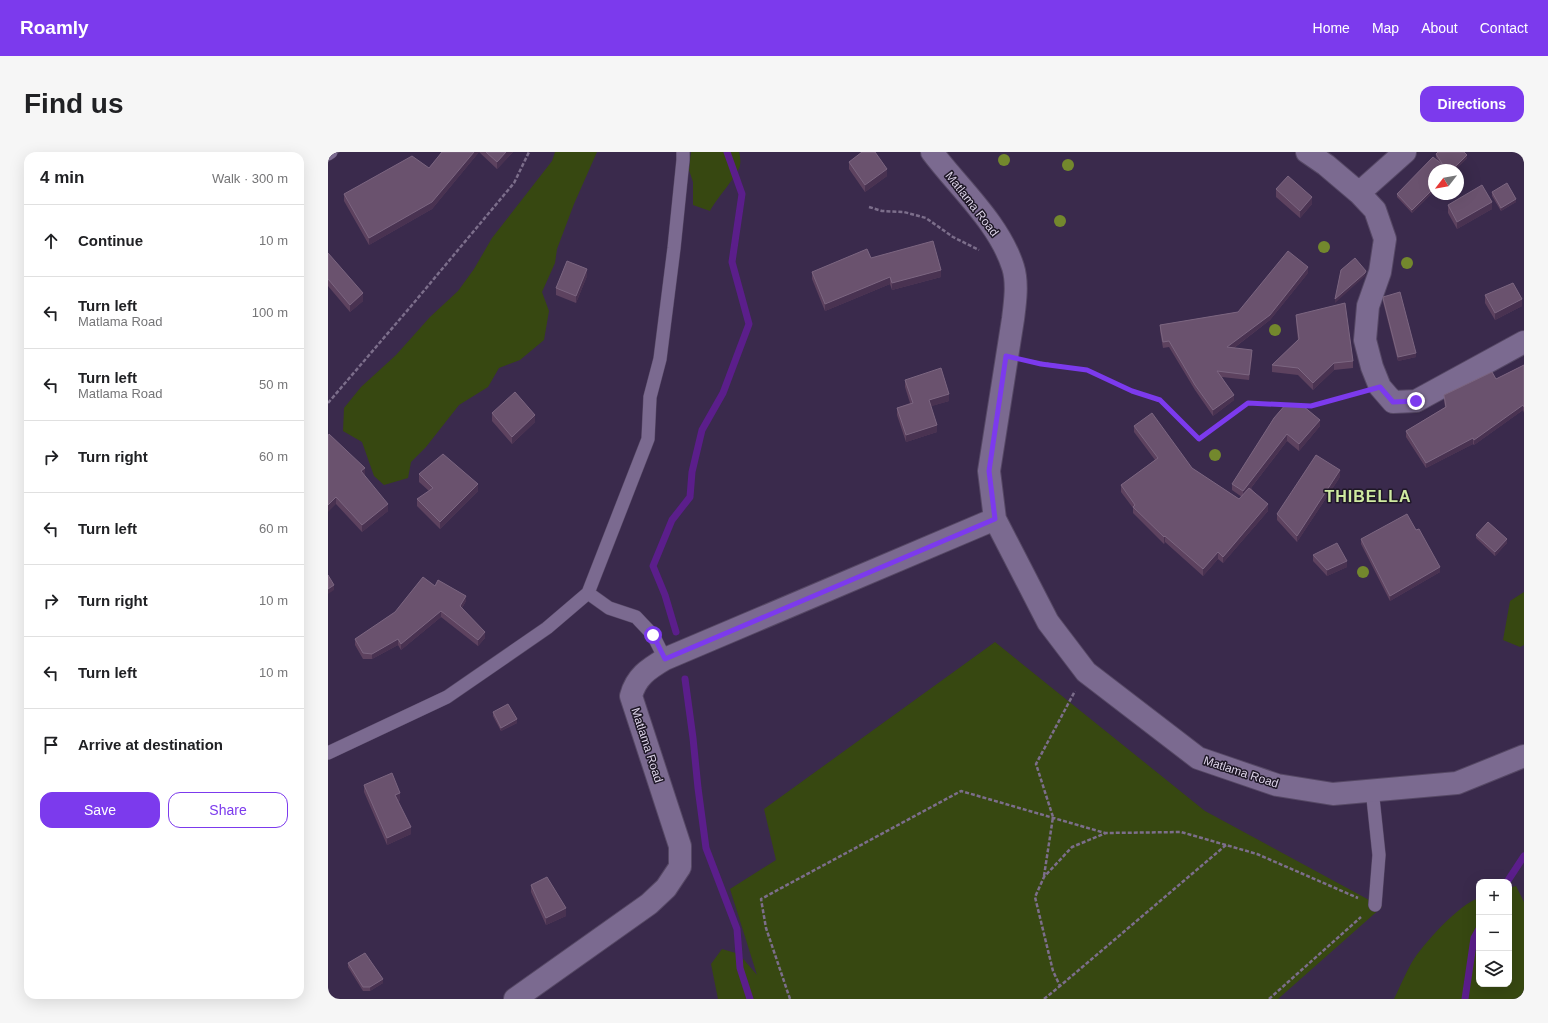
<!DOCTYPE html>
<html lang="en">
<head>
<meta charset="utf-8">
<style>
  body { margin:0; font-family:Helvetica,sans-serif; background:#f6f6f6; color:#202124 }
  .controls { position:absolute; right:12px; bottom:12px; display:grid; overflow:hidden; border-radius:8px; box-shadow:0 4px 16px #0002 }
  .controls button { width:36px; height:36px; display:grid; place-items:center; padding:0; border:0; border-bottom:1px solid #e0e0e0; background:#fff; color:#202124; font:20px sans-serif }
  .compass { position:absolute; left:1100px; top:12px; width:36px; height:36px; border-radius:50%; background:#fff; box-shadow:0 4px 16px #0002; rotate:239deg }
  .stop { position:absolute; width:12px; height:12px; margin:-9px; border:3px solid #7c3aed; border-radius:50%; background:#fff }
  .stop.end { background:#7c3aed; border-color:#fff; box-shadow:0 1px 4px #0008 }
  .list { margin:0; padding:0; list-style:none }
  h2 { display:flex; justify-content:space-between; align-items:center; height:52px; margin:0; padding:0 16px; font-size:17px }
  h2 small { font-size:13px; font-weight:400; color:#757577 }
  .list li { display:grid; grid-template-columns:26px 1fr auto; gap:12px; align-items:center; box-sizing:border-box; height:72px; padding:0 16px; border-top:1px solid #e0e0e0 }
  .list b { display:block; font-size:15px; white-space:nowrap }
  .list p { margin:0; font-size:13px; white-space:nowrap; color:#757577 }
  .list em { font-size:13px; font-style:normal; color:#757577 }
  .actions { display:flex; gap:8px; padding:12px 16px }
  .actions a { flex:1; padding:9px 0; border:1px solid #7c3aed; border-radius:12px; text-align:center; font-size:14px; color:#7c3aed }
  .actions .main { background:#7c3aed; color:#fff }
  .icon { flex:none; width:22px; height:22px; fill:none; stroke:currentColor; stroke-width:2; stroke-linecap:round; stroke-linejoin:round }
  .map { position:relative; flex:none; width:1196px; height:847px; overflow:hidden; border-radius:12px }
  header { display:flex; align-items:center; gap:24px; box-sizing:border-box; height:56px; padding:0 20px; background:#7c3aed; color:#fff }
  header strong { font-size:19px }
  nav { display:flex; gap:22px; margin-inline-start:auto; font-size:14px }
  .intro { display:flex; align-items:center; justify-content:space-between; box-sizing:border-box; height:96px; padding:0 24px }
  h1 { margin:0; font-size:28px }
  .button { padding:10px 18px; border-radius:12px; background:#7c3aed; color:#fff; font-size:14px; font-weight:700 }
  main { display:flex; gap:24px; padding:0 24px }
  aside { flex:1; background:#fff; border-radius:12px; box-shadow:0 4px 16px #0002 }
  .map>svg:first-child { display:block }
  .green { fill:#374811 }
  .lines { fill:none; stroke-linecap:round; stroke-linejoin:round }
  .stream { stroke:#5b1e8b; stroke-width:7 }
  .service-casing { stroke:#564865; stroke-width:14 }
  .minor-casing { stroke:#564865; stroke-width:24 }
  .path { stroke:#7c6e8b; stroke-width:2.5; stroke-dasharray:4 2; stroke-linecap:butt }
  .service { stroke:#7b6a90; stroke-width:13 }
  .minor { stroke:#7b6a90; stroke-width:22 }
  .tree { fill:#73882d }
  .wall { fill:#5d425f }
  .shaded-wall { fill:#493251 }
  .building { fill:#6a526e; stroke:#7c6681 }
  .route { stroke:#7c3aed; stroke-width:5 }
  .labels { text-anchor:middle; stroke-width:3; stroke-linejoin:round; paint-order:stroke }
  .street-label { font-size:12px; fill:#ddd4e9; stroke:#1e1726 }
  .district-label { font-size:16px; font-weight:bold; letter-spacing:1px; fill:#cfeaa1; stroke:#1e1726 }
</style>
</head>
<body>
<header>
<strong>Roamly</strong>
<nav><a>Home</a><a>Map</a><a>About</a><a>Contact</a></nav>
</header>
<div class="intro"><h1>Find us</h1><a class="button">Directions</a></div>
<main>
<aside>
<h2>4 min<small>Walk · 300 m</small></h2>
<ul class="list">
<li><svg class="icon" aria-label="ahead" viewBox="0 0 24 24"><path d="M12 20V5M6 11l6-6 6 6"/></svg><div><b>Continue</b></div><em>10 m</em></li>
<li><svg class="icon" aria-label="left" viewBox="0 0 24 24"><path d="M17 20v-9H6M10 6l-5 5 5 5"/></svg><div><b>Turn left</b><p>Matlama Road</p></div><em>100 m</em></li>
<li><svg class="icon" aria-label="left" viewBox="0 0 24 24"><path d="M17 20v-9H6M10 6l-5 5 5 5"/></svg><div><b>Turn left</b><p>Matlama Road</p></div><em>50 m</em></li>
<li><svg class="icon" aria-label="right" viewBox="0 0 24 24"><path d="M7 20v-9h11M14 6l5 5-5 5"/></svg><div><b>Turn right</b></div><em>60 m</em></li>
<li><svg class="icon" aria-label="left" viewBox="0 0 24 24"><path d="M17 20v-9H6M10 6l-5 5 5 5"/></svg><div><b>Turn left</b></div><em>60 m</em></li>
<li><svg class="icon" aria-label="right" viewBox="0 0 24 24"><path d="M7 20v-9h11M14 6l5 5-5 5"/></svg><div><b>Turn right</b></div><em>10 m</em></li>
<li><svg class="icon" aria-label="left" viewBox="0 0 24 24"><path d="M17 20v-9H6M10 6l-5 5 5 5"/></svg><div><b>Turn left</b></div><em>10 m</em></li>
<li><svg class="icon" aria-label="arrive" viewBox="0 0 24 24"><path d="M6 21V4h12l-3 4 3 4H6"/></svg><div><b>Arrive at destination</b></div></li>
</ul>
<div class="actions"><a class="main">Save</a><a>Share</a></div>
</aside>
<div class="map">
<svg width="1196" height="847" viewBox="0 0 1196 847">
  <rect width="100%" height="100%" fill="#3a2a4c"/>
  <path class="green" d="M227 0H269L246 52 229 97 227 111 214 140 221 159 216 188 192 208 171 216 160 235 131 253 98 295 83 310 80 326 56 333 46 324 34 290 15 279 16 256 33 235 68 203 102 165 130 139 146 117 164 86 224 9Z
    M363 0H411C412 4 413 9 412 13 411 22 388 47 382 59L365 53V30L361 18Z
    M1196 440V493L1192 495 1175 488 1182 449Z
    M667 490 877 659 1054 755 950 847H390L383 812 394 797 411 802 429 823 402 737 448 708 436 657Z
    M1188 734 1196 750V847H1066C1072 835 1077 822 1084 810 1095 792 1131 752 1151 746V832H1181V736Z"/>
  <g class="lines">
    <path class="stream" d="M348 480 337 443 325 414 344 368 362 345 364 320 374 278 395 241 421 172 404 110 414 42 399 0
      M357 527 365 586 370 636 378 696 409 777 412 816 422 847
      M1179 730 1196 704
      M1137 847 1146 786 1151 777"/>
    <defs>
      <path id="service" d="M0 2 3 0
        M260 441 281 456 308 465 325 483 337 507
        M0 601 119 545 219 476 260 441 320 287 322 245 332 207 346 96 355 8V0
        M1044 637 1051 703 1047 753"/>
      <path id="minor" d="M604 0C631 36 671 71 685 115 690 131 687 151 685 167L661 319 667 367 720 470 758 520 870 606 949 633 1005 642 1129 631 1196 604
        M979 0 998 13 1031 41 1047 58 1057 87 1052 120 1040 154 1037 188 1044 215 1052 235 1065 250 1088 249 1196 190
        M1031 41 1077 0
        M187 847 321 752 338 736 352 715V694L303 544C308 525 320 517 337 507L667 367"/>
    </defs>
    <use href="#service" class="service-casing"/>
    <use href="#minor" class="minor-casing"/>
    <path class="path" d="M541 55 554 59 576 60 598 66 625 85 651 98
      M701 209 759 218 804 239 832 249 871 287 920 251 960 253
      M0 251 84 153 186 31 201 0
      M967 253 983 254 1030 241
      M898 693 732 834 725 819 707 745 716 725 744 695 778 681 853 680 929 702 1030 746
      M716 724 725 665 708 612 747 539
      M462 847 438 776 433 747 633 639 777 681
      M716 847 732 834
      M941 847 1033 765"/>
    <use href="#service" class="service"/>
    <use href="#minor" class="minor"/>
  </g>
  <g class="tree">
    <circle cx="676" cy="8" r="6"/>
    <circle cx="740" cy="13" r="6"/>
    <circle cx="732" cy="69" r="6"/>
    <circle cx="996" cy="95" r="6"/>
    <circle cx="1079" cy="111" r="6"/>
    <circle cx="947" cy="178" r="6"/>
    <circle cx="887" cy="303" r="6"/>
    <circle cx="1035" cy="420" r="6"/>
  </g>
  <path class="wall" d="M114 0H185L169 17 151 0 104 57 41 93 16 49V42L101 16Z
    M1108 2 1139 6 1084 61 1069 45V42L1111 10 1108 5Z
    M521 10 559 24 537 40 521 17Z
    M948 37 984 52 972 66 948 45Z
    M1164 40 1188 50 1173 59 1164 44Z
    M1120 53 1164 57 1129 77 1120 61Z
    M0 101 35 149 22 160 0 134Z
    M543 106 613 125 564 138 562 132 497 159 484 127V120Z
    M980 121 942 168 906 196 924 204 921 228 894 225 906 248 885 264 867 238 841 195 835 196 832 179V173L910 160Z
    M259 124 248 151 228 143V136Z
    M1157 143 1194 154 1167 168 1157 151Z
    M1055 146 1088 205 1070 209 1055 150Z
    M968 163 1025 209V216L1006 218 985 238 970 223 944 220V213L970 188 968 170Z
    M1196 213V261L1195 258 1146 293 1145 292 1098 316 1078 285V279L1117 255 1116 248V243L1168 227Z
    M577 228 621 249 603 254 609 280 578 290 569 263V256L582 251 577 235Z
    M164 261 207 270 184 292 164 269Z
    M946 266 992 274 971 299 959 289 923 336 940 359 895 411 890 407 875 424 837 390 836 392 805 361V356L793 340V333L827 308 806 280V274L864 316 911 347 914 345 904 338V332Z
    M0 284 37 322 36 323 60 359 34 380 8 352Z
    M91 322 150 339 112 377 89 354V347L101 339 91 330Z
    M1012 325 969 390 949 368V362Z
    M1148 383 1179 391 1167 404 1148 386Z
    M1033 387 1112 420 1062 449 1033 392Z
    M985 403 1019 415 999 424 985 409Z
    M107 434 138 449 134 456 157 486 150 494 113 465 73 498 70 493 44 507H35L27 493V487Z
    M165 560 189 571 173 579 165 564Z
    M36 633 72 648 70 649 83 682 59 693 36 640Z
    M203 733 238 764 218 773 203 740Z
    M20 811 55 831 42 839H35L20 815Z"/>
  <path class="shaded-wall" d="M146 0H151L104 57 41 93V86Z
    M178 0H185L169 17V10Z
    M1139 3V6L1127 18H1124Z
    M559 17V24L537 40V33Z
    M1106 36V39L1084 61V58Z
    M984 45V52L972 66V59Z
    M1188 47V50L1173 59V56Z
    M1164 50V57L1129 77V70Z
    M980 115V121L942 168 899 201V195Z
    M259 117V124L248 151V144Z
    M613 118V125L564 138V131Z
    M1038 119 1037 124 1007 151V147Z
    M562 125V132L497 159V152Z
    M35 141V149L22 160V153Z
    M1194 147V154L1167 168V161Z
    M924 198V204L921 228V223Z
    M1088 201V205L1070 209V205Z
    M1006 211V218L985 238V231Z
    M621 242V249L601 255V248Z
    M906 243V248L885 264V258Z
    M1195 253V258L1146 293V288Z
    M207 263V270L184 292V285Z
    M992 268V274L971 299V292Z
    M609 273V280L578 290V283Z
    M959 282V289L915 346V339Z
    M1145 286V292L1098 316V311Z
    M37 316V322L33 326V319Z
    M1012 318V325L969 390V384Z
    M150 332V339L112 377V370Z
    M8 345V352L0 360V353Z
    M60 352V359L34 380V373Z
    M940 352V359L895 411V405Z
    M837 384V390L836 392V385Z
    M1179 387V391L1167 404V400Z
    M890 400V407L875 424V417Z
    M1019 409V415L999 424V418Z
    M1112 415V420L1062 449V444Z
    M6 433V438L0 442V437Z
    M138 444V449L132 459V454Z
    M113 459V465L73 498V492Z
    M157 480V486L150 494V488Z
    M70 487V493L44 507V502Z
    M189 567V571L173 579V576Z
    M72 641V648L67 650V643Z
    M83 675V682L59 693V686Z
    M238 756V764L218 773V766Z
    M55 827V831L42 839V835Z"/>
  <path class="building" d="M114 0H146L104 50 41 86 16 42 84 4 101 16Z
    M158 0H178L169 10Z
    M534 0H547L559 17 537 33 521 10Z
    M1110 0H1136L1139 3 1124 18H1106V36L1084 58 1069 42 1105 5 1115 13 1108 2Z
    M960 24 984 45 972 59 948 37Z
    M1179 31 1188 47 1173 56 1164 40Z
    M1154 33 1164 50 1129 70 1120 53Z
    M605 89 613 118 564 131 562 125 497 152 484 120 539 97 543 106Z
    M960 99 980 115 942 163 899 195 924 198 921 223 889 219 906 243 885 258 867 233 841 189 835 190 832 173 910 160Z
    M0 101 35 141 22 153 0 127Z
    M1027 106 1038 119 1037 121 1007 147 1013 118Z
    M239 109 259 117 248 144 228 136Z
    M1185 131 1194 147 1167 161 1157 143Z
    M1072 140 1088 201 1070 205 1055 146V145Z
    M1017 151 1025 209 1006 211 985 231 970 216 944 213 971 187 968 163Z
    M1196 213V255L1195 253 1146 288 1145 286 1098 311 1078 279 1118 255 1116 243 1164 220 1168 227Z
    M613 216 621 242 601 248 609 273 578 283 569 256 585 251 577 228Z
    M187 240 207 263 184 285 164 261Z
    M958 252 975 254 992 268 971 292 959 282 915 339 904 332 946 266Z
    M824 261 864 316 911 347 921 336 940 352 895 405 890 400 875 417 837 384 836 385 805 355 807 353 793 333 830 306 806 274Z
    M1 282 37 316 33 319 60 352 34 373 8 345 0 353V284Z
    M115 302 150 332 112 370 89 347 105 336 91 322Z
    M988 303 1012 318 969 384 949 362Z
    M1079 362 1088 378 1091 377 1112 415 1062 444 1033 387Z
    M1160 370 1179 387 1167 400 1148 383Z
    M1009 391 1019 409 999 418 985 403Z
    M0 423 6 433 0 437Z
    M95 425 107 434 110 428 138 444 132 454 157 480 150 488 113 459 73 492 70 487 44 502 35 501 27 487 67 460Z
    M180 552 189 567 173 576 165 560Z
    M64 621 72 641 67 643 83 675 59 686 36 633Z
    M219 725 238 756 218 766 203 733Z
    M37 801 55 827 42 835H35L20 811Z"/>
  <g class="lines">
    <path class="route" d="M325 483 337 507 667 367 661 319 678 204 713 212 759 218 804 239 832 248 871 287 920 251 983 254 1052 235 1065 250 1088 249"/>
  </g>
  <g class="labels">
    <g class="street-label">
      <text transform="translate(644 52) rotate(52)" y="4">Matlama Road</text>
      <text transform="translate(319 593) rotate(72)" y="4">Matlama Road</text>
      <text transform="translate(913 620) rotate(18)" y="4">Matlama Road</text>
    </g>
    <g class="district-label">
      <text x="1040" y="350">THIBELLA</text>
    </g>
  </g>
</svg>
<div class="controls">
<button>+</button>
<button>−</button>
<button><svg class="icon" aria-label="layers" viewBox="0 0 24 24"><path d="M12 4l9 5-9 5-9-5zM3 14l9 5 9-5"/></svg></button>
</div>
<svg class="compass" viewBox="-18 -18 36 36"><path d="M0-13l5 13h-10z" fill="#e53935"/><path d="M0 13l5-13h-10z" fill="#757577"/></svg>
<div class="stop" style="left:325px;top:483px"></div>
<div class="stop end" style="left:1088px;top:249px"></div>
</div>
</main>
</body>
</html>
